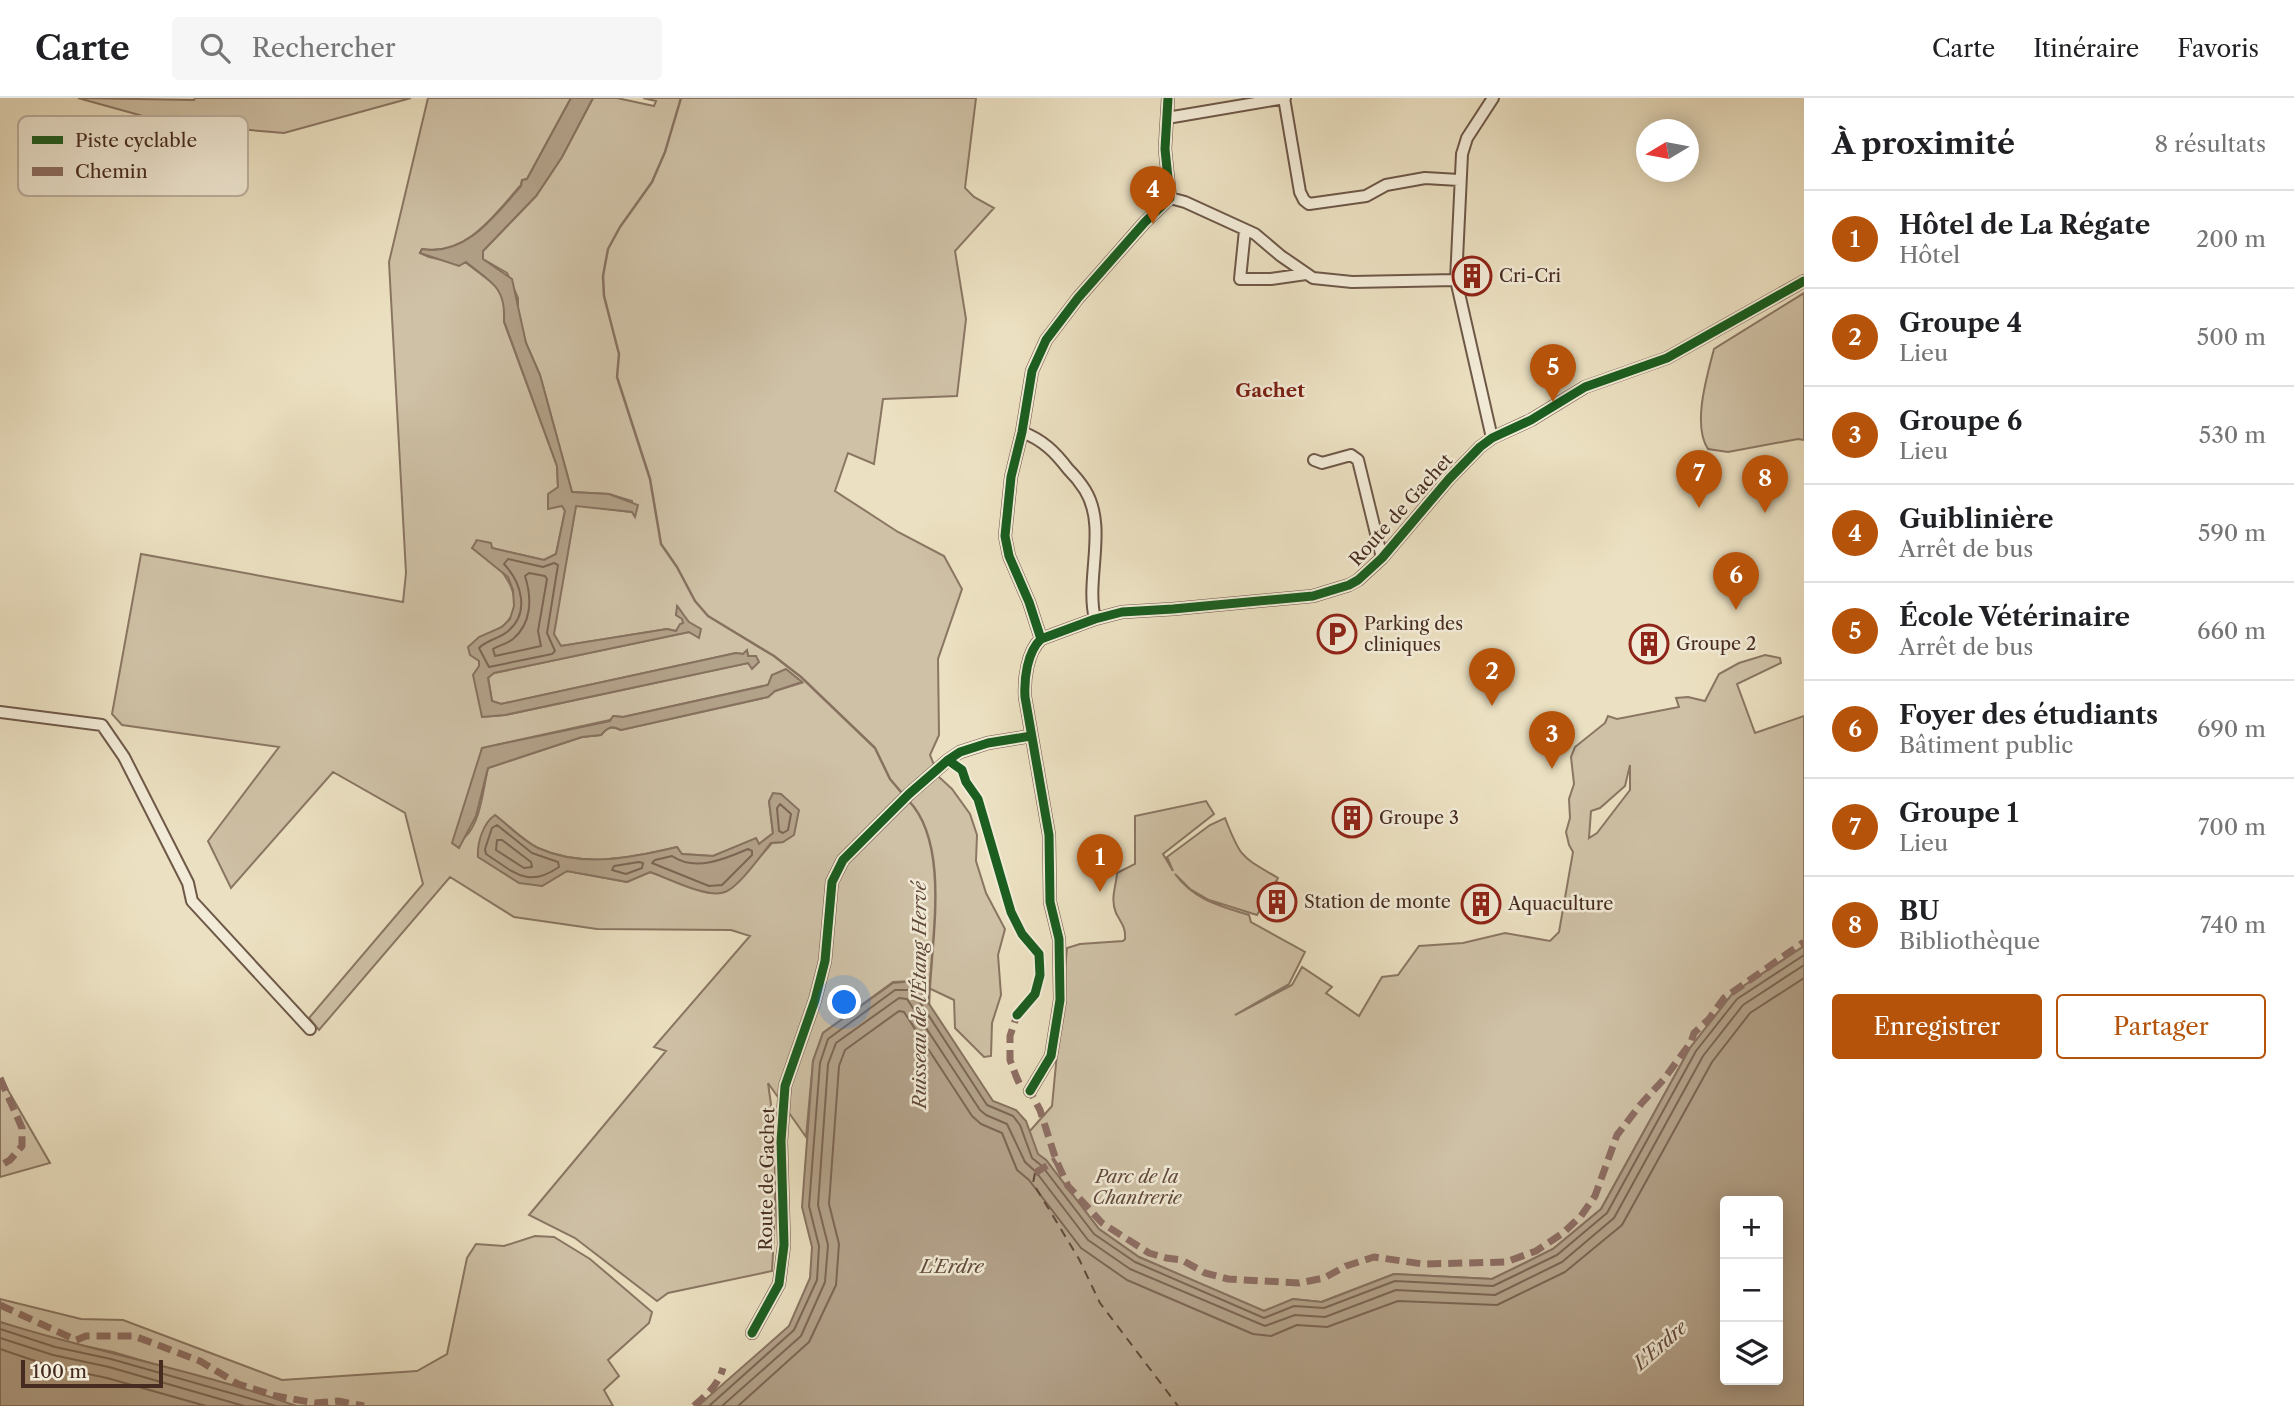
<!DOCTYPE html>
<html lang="fr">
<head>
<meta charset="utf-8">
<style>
  body { margin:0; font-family:"Libre Caslon Text",serif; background:#f6f6f6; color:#202124 }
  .controls { position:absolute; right:21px; bottom:21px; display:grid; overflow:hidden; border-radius:7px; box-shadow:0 4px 18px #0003 }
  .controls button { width:63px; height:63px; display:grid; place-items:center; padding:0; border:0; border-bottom:2px solid #e0e0e0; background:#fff; color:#202124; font:35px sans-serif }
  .compass { position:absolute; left:1636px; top:21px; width:63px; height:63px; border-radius:50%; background:#fff; box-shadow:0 4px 18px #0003; rotate:260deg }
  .scale { position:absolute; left:21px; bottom:18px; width:142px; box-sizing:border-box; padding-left:7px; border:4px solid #452b20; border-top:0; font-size:19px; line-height:24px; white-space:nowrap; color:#452b20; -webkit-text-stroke:5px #f2ebd7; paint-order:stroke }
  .you { position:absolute; left:845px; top:905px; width:24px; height:24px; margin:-18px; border:5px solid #fff; border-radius:50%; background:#1a73e8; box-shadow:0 0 0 10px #1a73e833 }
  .badge { display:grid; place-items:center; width:46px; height:46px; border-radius:50%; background:#b45309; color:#fff; font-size:23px; font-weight:700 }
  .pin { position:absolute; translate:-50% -58px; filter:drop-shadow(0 2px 4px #0008) }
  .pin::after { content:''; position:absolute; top:37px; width:24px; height:21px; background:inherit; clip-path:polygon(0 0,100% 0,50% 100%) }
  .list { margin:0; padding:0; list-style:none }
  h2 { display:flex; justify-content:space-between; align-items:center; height:91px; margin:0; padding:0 28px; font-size:30px }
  h2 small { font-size:23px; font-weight:400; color:#757577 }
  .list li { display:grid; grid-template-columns:46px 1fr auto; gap:21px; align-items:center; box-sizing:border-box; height:98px; padding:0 28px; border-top:2px solid #e0e0e0 }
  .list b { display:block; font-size:26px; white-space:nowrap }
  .list p { margin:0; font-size:23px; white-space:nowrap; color:#757577 }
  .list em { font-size:23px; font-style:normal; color:#757577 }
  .actions { display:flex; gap:14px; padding:21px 28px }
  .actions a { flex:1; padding:16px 0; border:2px solid #b45309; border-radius:7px; text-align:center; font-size:24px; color:#b45309 }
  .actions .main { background:#b45309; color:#fff }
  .icon { flex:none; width:38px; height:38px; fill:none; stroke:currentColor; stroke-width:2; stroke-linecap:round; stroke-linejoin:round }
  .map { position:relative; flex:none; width:1804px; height:1308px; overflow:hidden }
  header { display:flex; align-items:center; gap:42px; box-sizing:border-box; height:98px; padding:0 35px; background:#fff; border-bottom:2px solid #e0e0e0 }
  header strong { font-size:33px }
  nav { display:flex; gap:38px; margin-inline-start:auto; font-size:24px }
  .search { width:490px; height:63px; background:#f6f6f6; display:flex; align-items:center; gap:18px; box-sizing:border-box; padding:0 24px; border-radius:7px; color:#757577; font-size:26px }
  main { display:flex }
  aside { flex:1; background:#fff }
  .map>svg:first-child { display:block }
  .green { fill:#cfc1a6; stroke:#8a7663; stroke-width:2; fill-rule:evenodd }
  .water { fill:#b3a28a; stroke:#877260; stroke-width:2; fill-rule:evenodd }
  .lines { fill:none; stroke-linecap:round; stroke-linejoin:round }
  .shore { stroke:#7c6655; stroke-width:2 }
  .stream { stroke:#877260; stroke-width:2.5 }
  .ferry { stroke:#60493a; stroke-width:2; stroke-dasharray:9 7; stroke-linecap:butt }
  .minor-casing { stroke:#6e5848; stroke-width:14 }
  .minor { stroke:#f2ebd7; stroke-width:10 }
  .quiet { stroke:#8d6e63; stroke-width:7; stroke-dasharray:14 7; stroke-linecap:butt }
  .cycleway-casing { stroke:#f2ebd7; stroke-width:13 }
  .cycleway { stroke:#1b5e20; stroke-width:9 }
  .labels { text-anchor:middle; stroke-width:5; stroke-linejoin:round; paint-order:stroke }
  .poi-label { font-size:18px; fill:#452b20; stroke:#f2ebd7; text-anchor:start }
  .street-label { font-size:18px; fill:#452b20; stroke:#f2ebd7 }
  .park-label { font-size:18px; font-style:italic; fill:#61493b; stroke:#f2ebd7 }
  .neighbourhood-label { font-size:19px; font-weight:bold; fill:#7a1f14; stroke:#f2ebd7 }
  .water-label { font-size:19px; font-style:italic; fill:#60493a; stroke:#f2ebd7 }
  .key { fill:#f2ebd7; stroke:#beb1a0; stroke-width:2 }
  .key-label { font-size:19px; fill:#452b20 }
</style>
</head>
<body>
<header>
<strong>Carte</strong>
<div class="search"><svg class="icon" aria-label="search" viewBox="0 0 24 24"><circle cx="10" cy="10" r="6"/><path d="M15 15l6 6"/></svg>Rechercher</div>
<nav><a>Carte</a><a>Itinéraire</a><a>Favoris</a></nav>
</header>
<main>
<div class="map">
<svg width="1804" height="1308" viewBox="0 0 1804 1308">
  <rect width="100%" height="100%" fill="#ebe0c1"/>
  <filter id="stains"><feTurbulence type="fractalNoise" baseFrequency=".00286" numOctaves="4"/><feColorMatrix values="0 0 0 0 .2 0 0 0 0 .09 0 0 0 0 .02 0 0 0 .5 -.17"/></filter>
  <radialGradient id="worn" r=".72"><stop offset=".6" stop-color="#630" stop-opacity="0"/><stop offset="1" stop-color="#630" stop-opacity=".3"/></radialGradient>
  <path class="green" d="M78 0 194 2 195 0H411L284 35 168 25Z
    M428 0H571L527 81 522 82 521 87C494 117 467 158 422 151L420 155 429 159 452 164H465L499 190 505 207 504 224 557 368 558 390 565 413 556 456 544 462 492 450 490 445 477 443C493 463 534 500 504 527 495 536 482 537 472 547L479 563 482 619 505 617 748 565 750 567 756 561V558H748L747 553 743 556 736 555 501 606 492 603 488 579 494 575 689 534 698 539 678 509 676 517 683 521V526L676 533 667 531 561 548 553 536 576 407 632 414V403L609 396 572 394 540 277 526 245 518 216V200L507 175 483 161V153L536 98 562 59 593 0H617L654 8 656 3 643 0H976L965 90 974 99 994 110 955 153 966 221 957 298 883 301 874 366 848 355 835 393 898 434 944 458 962 491 938 561 939 637 930 657 939 679 952 691 970 716 977 737 976 763 986 795 1005 831 998 857 1001 897 992 925 991 958 984 959 955 930 954 902 914 883 893 884 823 935 813 963 806 1039 768 985C778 1046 776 1111 772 1173L668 1195 657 1203 575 1140 529 1117 666 953 654 949 750 838 731 832 597 831 514 819 450 779 319 932 309 920 423 786 405 715 333 674 231 790 208 743 279 649 122 627 112 616 141 456 403 504 406 475 389 164ZM772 577 801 585 775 593 768 599 621 632C611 628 608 629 601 637L582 639 488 670C483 691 481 725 464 740L482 650 610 622 614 618 623 619 768 587ZM769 703 783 744 772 745 736 786 709 795 650 774 627 784 567 773 542 788 495 717C508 727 523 742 538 750 582 770 631 760 677 749L681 756 713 758 756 741 759 746 773 736Z
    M1804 195V342L1798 341 1728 354 1708 351C1692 327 1707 278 1714 251Z
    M1765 557 1780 560 1781 565 1737 586 1755 635 1804 618V848L1733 895 1690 950 1601 1111 1553 1151 1492 1181 1394 1176 1321 1204 1293 1201 1264 1213 1139 1159 1099 1131 1046 1062 1038 1057 1029 1034 1052 1008 1067 850 1080 846 1123 843 1125 841C1126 829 1121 825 1116 815 1110 801 1116 789 1117 775L1135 766V718L1206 703 1214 716 1163 756 1173 773 1167 759 1210 727 1225 720C1241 761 1241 758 1278 780L1257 817 1209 802 1190 791 1175 776C1194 802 1220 808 1249 817L1251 824 1305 854 1289 886 1235 917 1292 887 1302 869 1332 889 1326 895 1359 918 1382 879 1398 877 1419 848 1463 845 1505 835 1550 843 1559 834 1573 754 1569 747 1566 734 1570 720 1569 701 1574 686 1571 659 1575 649 1605 625 1608 618 1617 621 1679 609 1676 600 1688 599 1705 603 1719 576 1739 565ZM1630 667V692L1597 735 1589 740 1591 713 1600 710 1625 688Z
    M2 987H5L50 1065 0 1079V990Z
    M535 1138 554 1139 590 1161 652 1214 649 1225 608 1262 619 1278 604 1292 613 1308H296L113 1254 56 1242 0 1224V1201L81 1221 123 1222 282 1282 417 1273 447 1256 467 1160 476 1146 504 1148Z"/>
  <path class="water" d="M571 0H593L562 59 536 98 483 153V161L512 181 526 245 540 277 572 394 609 396 638 407 635 419 632 414 576 408 554 536 561 548 667 531 676 533 680 526 683 525 682 521 676 517 677 508 689 524 701 531 699 540 689 534 494 575 488 580 492 603 501 606 736 555 743 556 747 552 748 558H756L759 564 752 571 748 565 505 617 482 619 473 577 479 568V563L470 557 468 549 479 539 502 529 510 521 514 508 513 492 508 479 472 450 477 442 491 445 492 450 544 462 556 456 565 413 562 408 548 411V396L558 389 557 368 504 223C506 189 491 184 466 164L459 168 420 155 422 151C466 159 495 117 521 88L522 82 527 81Z
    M786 571 802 584 775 593 768 599 621 632C611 627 608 629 601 637L582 639 488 670 476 718 459 750 452 745 482 650 610 623 613 618 623 619 768 587 772 577Z
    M773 695 781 696 799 712 794 737 783 744 771 745C761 757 739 789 725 794 707 801 668 780 650 774L627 784 567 773 542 788 519 785 478 759C477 745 483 725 495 717 508 727 523 743 538 750 582 770 631 760 677 749L682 756 713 758 756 740 759 746 773 735 769 703Z
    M1804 848V1308H698L789 1228 810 1180 812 1149 802 1109 813 963 823 935 893 885 914 883 993 1003 1016 1012 1026 1023 1038 1056 1046 1062 1099 1131 1139 1159 1264 1213 1293 1201 1322 1204 1394 1176 1492 1181 1553 1151 1601 1111 1690 950 1733 895ZM1725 1103H1778V1282H1725Z
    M0 1224C98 1255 200 1273 296 1308H0Z"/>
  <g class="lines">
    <path class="shore" d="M508 461 543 469 554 465 558 467 547 535 555 553 552 556 489 569 479 550C487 542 498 541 507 534 531 515 521 484 504 466Z
      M529 475 545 478 547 481 538 533 541 548 495 558 493 551C499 547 507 546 513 541 532 525 532 500 525 478Z
      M780 706 791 716 788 732 783 735 779 733 777 710Z
      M497 727 532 755 558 764 559 769C527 791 514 774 486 756L485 751 492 730Z
      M497 742H502L531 764 532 769 524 770 496 752Z
      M748 751 752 753V757L722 787 709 788 652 765 655 762 672 758C695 774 725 761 748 751Z
      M639 764 643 765 642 770 626 776 612 772 614 768Z
      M0 1231 55 1249 111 1261 276 1308
      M0 1240 53 1257 109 1269 244 1308
      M0 1251 50 1268 107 1280 206 1308
      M709 1308 794 1232 817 1182 819 1148 809 1108 820 965 828 941 895 892H912L987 1007 1013 1018 1020 1027 1032 1060 1042 1068 1094 1136 1135 1164 1264 1220 1294 1208 1324 1210 1395 1183 1493 1188 1557 1157 1607 1115 1696 953 1737 901 1804 857
      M722 1308 801 1238 825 1184 828 1147 818 1107 828 966 836 945 899 900 907 901 980 1012 986 1017 1007 1026 1025 1064 1036 1074 1088 1142 1130 1171 1265 1228 1295 1217 1325 1219 1396 1192 1495 1197 1562 1164 1614 1120 1703 958 1743 907 1804 867
      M738 1308 809 1244 836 1187 839 1146 829 1106 839 968 845 952 899 913 904 914 972 1018 981 1026 1002 1035 1017 1072 1029 1082 1081 1150 1127 1182 1253 1236 1271 1238 1297 1227 1327 1229 1398 1203 1497 1207 1565 1174 1622 1127 1712 964 1750 915 1804 880"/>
    <path class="stream" d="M681 0 665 54 652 84 620 129 608 151 603 178 604 198 619 256 617 279 650 381 661 446 677 469 695 503 708 518 774 558 801 579 875 650 890 681 901 694
      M908 702C952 747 930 848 929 906"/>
    <path class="ferry" d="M1035 1075 1033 1085 1079 1161 1100 1205 1178 1308"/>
    <defs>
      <path id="minor" d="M1284 0 1300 94 1304 102 1309 106 1366 98 1386 87 1425 80 1459 82
        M1167 20 1285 0
        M1170 100 1185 104 1255 136 1281 158 1313 180 1352 184 1456 182
        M1245 132 1240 181H1271L1306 176
        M1022 334C1043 342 1055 354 1068 371 1074 377 1080 384 1085 392 1108 429 1085 481 1095 521
        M1492 340 1456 182 1462 56 1467 40 1493 0
        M1314 362 1322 365 1351 357 1358 362 1382 460
        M1041 541 1029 504 1009 458 1005 438 1011 379 1022 334 1032 273 1046 242 1078 200 1145 124 1170 100 1165 51 1168 0
        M0 614 102 627 124 659 188 785 192 803 310 931
        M1030 993 1051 958 1060 902 1059 841 1050 804 1049 737 1025 599C1024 581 1027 554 1041 541L1095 521 1122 514 1173 511 1313 498 1349 487 1358 482 1382 460 1449 381 1480 349 1492 340 1531 322 1585 289 1667 260 1804 183
        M752 1235 779 1186 784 1147 781 1043 785 988 815 902 825 863 832 784 843 762 909 696 948 662 960 654 988 645 1031 638"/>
    </defs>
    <use href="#minor" class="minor-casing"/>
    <use href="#minor" class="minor"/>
    <path class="quiet" d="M1020 912 1017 917 1010 938V962L1016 978 1020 987 1030 993 1040 1012 1056 1062 1068 1088 1102 1125 1149 1155 1166 1160 1182 1162 1205 1175 1228 1181 1299 1185 1324 1180 1346 1168 1374 1159 1423 1166 1506 1164 1536 1153 1563 1135 1581 1118 1595 1098 1617 1037 1641 1006 1664 981 1691 944 1694 935 1709 921 1724 900 1804 844
      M0 980 22 1030V1048L10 1062 0 1068
      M1035 1075 1056 1062
      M0 1207 76 1242 86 1238H134L200 1263 238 1286 276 1298 315 1305 338 1303 364 1308
      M694 1308C707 1296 718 1288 723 1270"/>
    <defs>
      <path id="cycleway" d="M1041 541 1029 504 1009 458 1005 438 1011 379 1022 334 1032 273 1046 242 1078 200 1145 124 1170 100 1165 51 1168 0
        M948 662 962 672 966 684 978 701 1011 814 1022 836 1039 856 1040 877 1035 896 1017 917
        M1030 993 1051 958 1060 902 1059 841 1050 804 1049 737 1025 599C1024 581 1027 554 1041 541L1095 521 1122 514 1173 511 1313 498 1349 487 1358 482 1382 460 1449 381 1480 349 1492 340 1531 322 1585 289 1667 260 1804 183
        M752 1235 779 1186 784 1147 781 1043 785 988 815 902 825 863 832 784 843 762 909 696 948 662 960 654 988 645 1031 638"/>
    </defs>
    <use href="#cycleway" class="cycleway-casing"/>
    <use href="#cycleway" class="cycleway"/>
  </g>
  <defs>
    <symbol id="building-ring" viewBox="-11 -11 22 22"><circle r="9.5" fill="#f2ebd7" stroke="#8f2418" stroke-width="1.5"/><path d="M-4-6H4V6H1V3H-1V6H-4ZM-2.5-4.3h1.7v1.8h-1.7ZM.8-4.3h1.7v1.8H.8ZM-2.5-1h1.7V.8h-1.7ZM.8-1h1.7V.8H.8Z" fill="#8f2418"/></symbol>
    <symbol id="parking-ring" viewBox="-11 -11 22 22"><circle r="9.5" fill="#f2ebd7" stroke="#8f2418" stroke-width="1.5"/><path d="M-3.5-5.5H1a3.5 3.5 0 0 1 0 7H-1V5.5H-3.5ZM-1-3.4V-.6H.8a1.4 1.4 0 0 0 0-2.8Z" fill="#8f2418"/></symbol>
  </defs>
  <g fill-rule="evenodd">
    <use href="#building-ring" x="1450" y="156" width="44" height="44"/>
    <use href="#parking-ring" x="1315" y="514" width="44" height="44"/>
    <use href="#building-ring" x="1627" y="524" width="44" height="44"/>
    <use href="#building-ring" x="1330" y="698" width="44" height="44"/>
    <use href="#building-ring" x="1255" y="782" width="44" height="44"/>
    <use href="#building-ring" x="1459" y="784" width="44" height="44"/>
  </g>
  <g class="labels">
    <g class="poi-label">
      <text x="1499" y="184">Cri-Cri</text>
      <text x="1364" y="532">Parking des<tspan x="1364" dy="21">cliniques</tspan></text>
      <text x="1676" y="552">Groupe 2</text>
      <text x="1379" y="726">Groupe 3</text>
      <text x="1304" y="810">Station de monte</text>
      <text x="1508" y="812">Aquaculture</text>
    </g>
    <g class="street-label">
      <text transform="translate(1401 412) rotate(-48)" y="6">Route de Gachet</text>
      <text transform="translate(767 1081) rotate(-89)" y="6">Route de Gachet</text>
    </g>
    <g class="park-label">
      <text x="1137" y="1085">Parc de la<tspan x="1137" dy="21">Chantrerie</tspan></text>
    </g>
    <g class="neighbourhood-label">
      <text x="1270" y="299">Gachet</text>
    </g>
    <g class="water-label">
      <text transform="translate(919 897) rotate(-90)" y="7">Ruisseau de l'Étang Hervé</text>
      <text x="952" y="1175">L'Erdre</text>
      <text transform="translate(1660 1247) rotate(-41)" y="7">L'Erdre</text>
    </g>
  </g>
  <rect x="18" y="18" width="230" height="80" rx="10" class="key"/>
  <rect x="32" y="38" width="31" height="8" fill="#1b5e20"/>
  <rect x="32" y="69" width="31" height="9" fill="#8d6e63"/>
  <g class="key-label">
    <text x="75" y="49">Piste cyclable</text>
    <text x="75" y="80">Chemin</text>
  </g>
  <rect width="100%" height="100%" filter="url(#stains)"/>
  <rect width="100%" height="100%" fill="url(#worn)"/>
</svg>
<div class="controls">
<button>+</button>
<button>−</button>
<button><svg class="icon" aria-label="layers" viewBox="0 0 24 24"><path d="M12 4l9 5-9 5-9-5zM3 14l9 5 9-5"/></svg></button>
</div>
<svg class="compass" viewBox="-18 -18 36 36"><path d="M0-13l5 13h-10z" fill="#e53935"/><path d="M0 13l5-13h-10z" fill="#757577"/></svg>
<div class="scale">100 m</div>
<div class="you"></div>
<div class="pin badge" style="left:1100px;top:794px">1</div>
<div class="pin badge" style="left:1492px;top:608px">2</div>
<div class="pin badge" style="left:1552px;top:671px">3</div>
<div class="pin badge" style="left:1153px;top:126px">4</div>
<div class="pin badge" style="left:1553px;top:304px">5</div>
<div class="pin badge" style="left:1736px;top:512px">6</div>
<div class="pin badge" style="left:1699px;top:410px">7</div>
<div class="pin badge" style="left:1765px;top:415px">8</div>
</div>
<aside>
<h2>À proximité<small>8 résultats</small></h2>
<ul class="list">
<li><span class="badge">1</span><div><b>Hôtel de La Régate</b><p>Hôtel</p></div><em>200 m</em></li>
<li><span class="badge">2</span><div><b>Groupe 4</b><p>Lieu</p></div><em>500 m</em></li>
<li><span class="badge">3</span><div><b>Groupe 6</b><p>Lieu</p></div><em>530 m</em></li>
<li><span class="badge">4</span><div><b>Guiblinière</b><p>Arrêt de bus</p></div><em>590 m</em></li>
<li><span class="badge">5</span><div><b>École Vétérinaire</b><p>Arrêt de bus</p></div><em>660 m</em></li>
<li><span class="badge">6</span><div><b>Foyer des étudiants</b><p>Bâtiment public</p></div><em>690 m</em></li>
<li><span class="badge">7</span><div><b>Groupe 1</b><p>Lieu</p></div><em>700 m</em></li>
<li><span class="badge">8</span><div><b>BU</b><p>Bibliothèque</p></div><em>740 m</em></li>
</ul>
<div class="actions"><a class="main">Enregistrer</a><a>Partager</a></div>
</aside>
</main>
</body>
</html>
